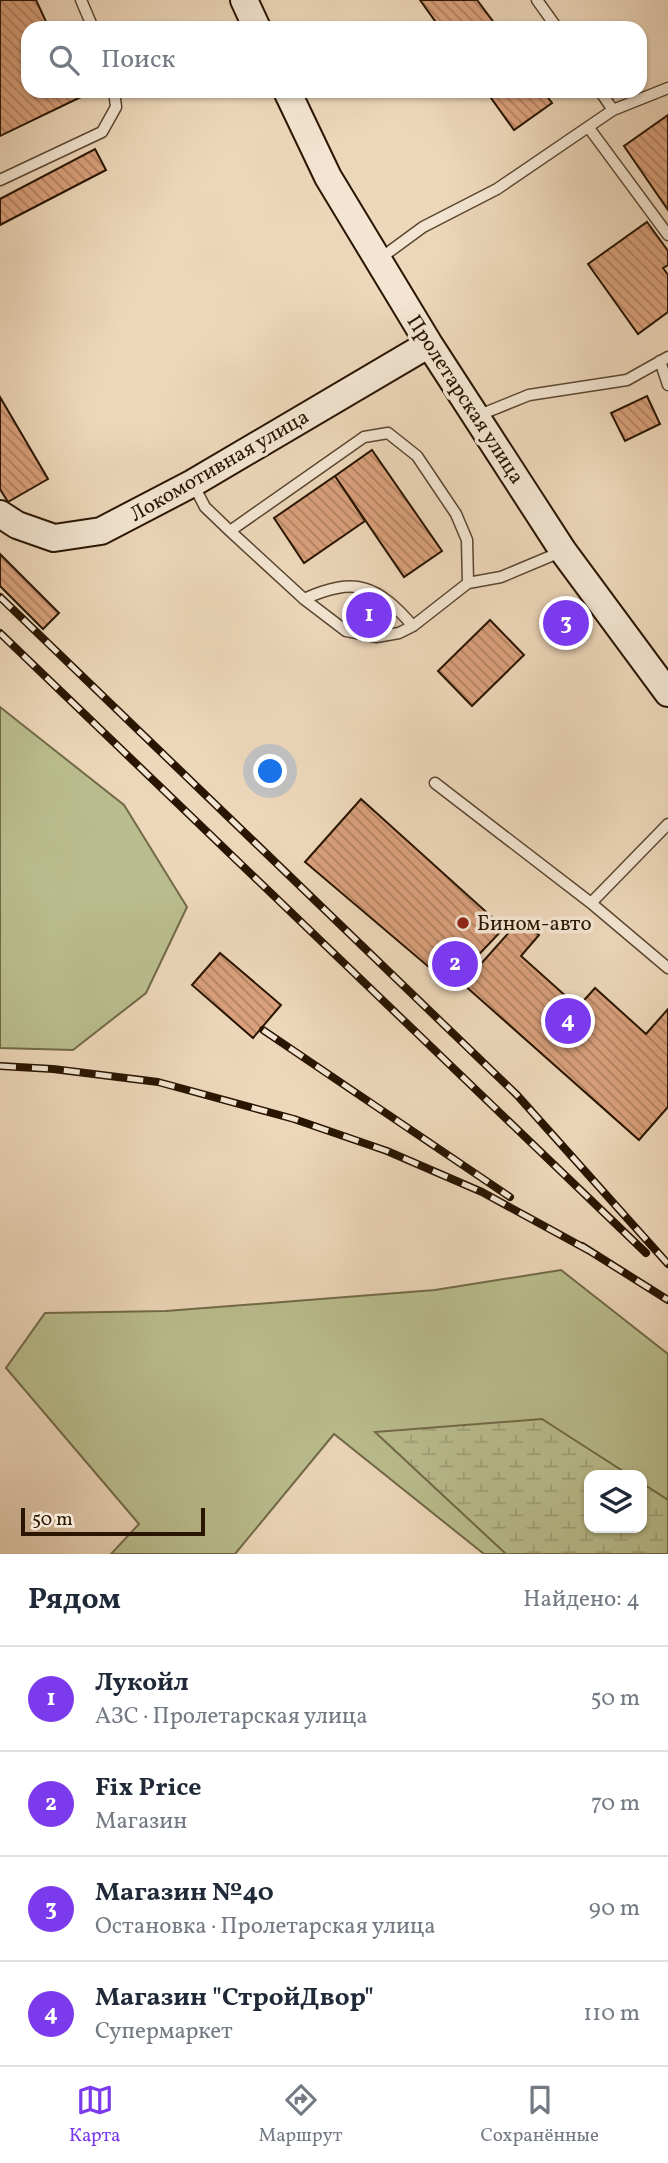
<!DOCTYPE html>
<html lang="ru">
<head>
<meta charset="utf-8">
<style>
  body { margin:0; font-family:Vollkorn,serif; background:#f6f6f7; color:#1f2937 }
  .controls { position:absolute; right:21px; bottom:21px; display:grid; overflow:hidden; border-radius:14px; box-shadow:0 2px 5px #0004 }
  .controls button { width:63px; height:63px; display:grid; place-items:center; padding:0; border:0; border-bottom:2px solid #e0e1e3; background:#fff; color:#1f2937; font:35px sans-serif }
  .scale { position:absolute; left:21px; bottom:18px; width:184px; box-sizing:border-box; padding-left:7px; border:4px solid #291501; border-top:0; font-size:19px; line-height:24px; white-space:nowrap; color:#291501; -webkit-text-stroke:5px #f3e5d2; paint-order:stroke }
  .you { position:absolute; left:271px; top:772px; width:24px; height:24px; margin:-18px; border:5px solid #fff; border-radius:50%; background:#1a73e8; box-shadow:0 0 0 10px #1a73e833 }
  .badge { display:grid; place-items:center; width:46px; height:46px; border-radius:50%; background:#7c3aed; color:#fff; font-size:23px; font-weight:700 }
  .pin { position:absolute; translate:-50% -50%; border:4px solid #fff; box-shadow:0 2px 7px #0006 }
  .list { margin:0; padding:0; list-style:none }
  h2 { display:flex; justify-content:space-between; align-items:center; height:91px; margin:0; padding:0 28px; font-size:30px }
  h2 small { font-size:23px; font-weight:400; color:#747a83 }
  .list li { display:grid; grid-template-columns:46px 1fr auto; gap:21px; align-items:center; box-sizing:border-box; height:105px; padding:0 28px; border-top:2px solid #e0e1e3 }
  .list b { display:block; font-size:26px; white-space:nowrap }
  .list p { margin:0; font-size:23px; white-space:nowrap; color:#747a83 }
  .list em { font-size:23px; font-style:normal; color:#747a83 }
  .icon { flex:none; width:38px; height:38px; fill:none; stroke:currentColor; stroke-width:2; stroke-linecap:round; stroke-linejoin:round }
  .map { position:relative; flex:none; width:668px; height:1554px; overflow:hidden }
  .search { position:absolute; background:#fff; box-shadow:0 2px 5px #0004; left:21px; right:21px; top:21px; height:77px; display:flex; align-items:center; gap:18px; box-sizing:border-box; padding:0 24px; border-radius:21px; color:#747a83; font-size:26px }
  .sheet { height:511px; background:#fff }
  nav { display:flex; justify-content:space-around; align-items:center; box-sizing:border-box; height:98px; border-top:2px solid #e0e1e3; background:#fff; font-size:19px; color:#747a83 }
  nav a { display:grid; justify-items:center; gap:4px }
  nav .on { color:#7c3aed }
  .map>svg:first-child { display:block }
  .green { fill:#babe8e; stroke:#726a48; stroke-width:2; fill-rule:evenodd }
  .wetland { fill:url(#wetland-marsh); stroke:#726a48; stroke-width:2 }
  .building { fill:url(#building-back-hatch); stroke:#291501; stroke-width:2 }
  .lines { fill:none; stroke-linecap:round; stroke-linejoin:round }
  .service-casing { stroke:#5a462f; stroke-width:13 }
  .secondary-casing { stroke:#291501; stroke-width:30 }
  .service { stroke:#f3e5d2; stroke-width:10 }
  .secondary { stroke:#f3e5d2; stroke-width:26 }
  .rail-casing { stroke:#291501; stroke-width:8 }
  .rail { stroke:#f3e5d2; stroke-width:5; stroke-dasharray:16; stroke-linecap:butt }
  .poi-dot { fill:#8f2418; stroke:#f3e5d2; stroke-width:2.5 }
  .labels { text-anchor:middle; stroke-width:7; stroke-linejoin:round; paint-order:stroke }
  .street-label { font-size:21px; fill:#291501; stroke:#f3e5d2 }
  .poi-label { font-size:21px; fill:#291501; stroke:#f3e5d2; text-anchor:start }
</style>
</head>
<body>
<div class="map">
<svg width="668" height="1554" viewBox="0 0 668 1554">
  <defs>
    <pattern id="wetland-marsh" width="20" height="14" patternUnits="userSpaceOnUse" patternTransform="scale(1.75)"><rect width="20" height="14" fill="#babe8e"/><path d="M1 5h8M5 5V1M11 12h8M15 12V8" fill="none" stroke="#a0a279"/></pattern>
    <pattern id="building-back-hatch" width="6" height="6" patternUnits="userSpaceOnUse" patternTransform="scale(1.75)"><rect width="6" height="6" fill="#d9a07b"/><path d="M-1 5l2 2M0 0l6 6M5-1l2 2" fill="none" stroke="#b08162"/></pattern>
  </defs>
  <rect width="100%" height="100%" fill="#edd7ba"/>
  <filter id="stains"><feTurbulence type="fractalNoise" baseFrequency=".00286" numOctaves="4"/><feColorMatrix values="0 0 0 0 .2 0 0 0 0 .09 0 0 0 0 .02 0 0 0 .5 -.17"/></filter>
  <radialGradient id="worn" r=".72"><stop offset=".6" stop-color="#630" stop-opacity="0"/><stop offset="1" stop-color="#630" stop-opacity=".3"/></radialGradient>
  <path class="green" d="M0 707 124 805 187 907 146 993 73 1050 0 1048Z
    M561 1270 668 1354V1554H484L334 1434 235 1554H111L139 1524 6 1368 45 1313 166 1311 435 1290ZM589 1475H642V1528H589Z"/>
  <path class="wetland" d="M542 1419 629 1475H589V1528H642V1483L668 1500V1554H506L375 1432Z"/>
  <path class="building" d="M0 0H36L49 28H28V91H80L83 96 0 136Z
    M420 0H477L498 28H440Z
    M486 91H543L552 103 514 130Z
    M668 115V210L624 146Z
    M95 149 106 170 0 225V199Z
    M647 222 668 251V265L663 268 668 275V312L638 334 588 264Z
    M647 396 660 424 625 441 611 413Z
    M0 397 48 479 8 502 0 489Z
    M372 450 442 551 404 577 335 476Z
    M335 476 365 521 304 563 274 518Z
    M0 554 59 613 43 629 0 586Z
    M490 620 524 655 472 706 438 671Z
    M361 799 504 928 450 985 305 862Z
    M521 919 539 935 521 956 578 1007 595 988 646 1034 668 1009V1107L639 1140 463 984Z
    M220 953 281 1005 253 1038 192 985Z"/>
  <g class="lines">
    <defs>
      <path id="service" d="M81 0 93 28
        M537 0 557 28
        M600 91 613 110
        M589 128 668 235
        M0 180 102 132 116 107 114 91
        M378 260 423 227 497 189 613 110 668 88
        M660 361 668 385
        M477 416 529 395 627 380 668 357
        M193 484 205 507 230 531 304 599 346 631 376 637 399 633 413 626 468 583 501 577 563 551
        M230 531 364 437 388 433 417 456 456 514 467 540 468 583
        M304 599C356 576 377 585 413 626
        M435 783 591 903 668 824
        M591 903 668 968"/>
      <path id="secondary" d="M244 0 257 28
        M287 91 328 177 429 344 563 551 668 693
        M0 514 17 525 54 538 101 531 193 483 429 344"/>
    </defs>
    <use href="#service" class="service-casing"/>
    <use href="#secondary" class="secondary-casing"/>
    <use href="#service" class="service"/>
    <use href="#secondary" class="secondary"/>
    <defs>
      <path id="rail" d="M0 597 517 1095 668 1264
        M0 633 646 1253
        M263 1030 510 1197
        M0 1066 53 1069 158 1082 294 1119 387 1151 482 1192 588 1250
        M582 1246 668 1300"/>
    </defs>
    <use href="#rail" class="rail-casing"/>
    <use href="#rail" class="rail"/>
  </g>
  <circle class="poi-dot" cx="463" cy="923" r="7"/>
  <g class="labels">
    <g class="street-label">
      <text transform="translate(466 399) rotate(57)" y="7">Пролетарская улица</text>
      <text transform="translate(219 465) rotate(-30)" y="7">Локомотивная улица</text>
    </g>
    <g class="poi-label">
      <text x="477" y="930">Бином-авто</text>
    </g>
  </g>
  <rect width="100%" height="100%" filter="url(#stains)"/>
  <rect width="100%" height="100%" fill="url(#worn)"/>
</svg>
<div class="controls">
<button><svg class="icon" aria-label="layers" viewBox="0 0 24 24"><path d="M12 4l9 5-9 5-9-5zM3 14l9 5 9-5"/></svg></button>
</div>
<div class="scale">50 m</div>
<div class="you"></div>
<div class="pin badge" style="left:369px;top:615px">1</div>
<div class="pin badge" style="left:455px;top:964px">2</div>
<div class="pin badge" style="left:566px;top:623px">3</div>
<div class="pin badge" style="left:568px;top:1021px">4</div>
<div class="search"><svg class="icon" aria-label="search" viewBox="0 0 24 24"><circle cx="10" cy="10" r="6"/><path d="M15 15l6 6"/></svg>Поиск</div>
</div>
<section class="sheet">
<h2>Рядом<small>Найдено: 4</small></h2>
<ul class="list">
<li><span class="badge">1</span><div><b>Лукойл</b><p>АЗС · Пролетарская улица</p></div><em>50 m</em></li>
<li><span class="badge">2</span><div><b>Fix Price</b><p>Магазин</p></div><em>70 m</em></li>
<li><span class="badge">3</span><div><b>Магазин №40</b><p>Остановка · Пролетарская улица</p></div><em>90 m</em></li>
<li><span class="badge">4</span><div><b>Магазин &quot;СтройДвор&quot;</b><p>Супермаркет</p></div><em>110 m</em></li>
</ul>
</section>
<nav>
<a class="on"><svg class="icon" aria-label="map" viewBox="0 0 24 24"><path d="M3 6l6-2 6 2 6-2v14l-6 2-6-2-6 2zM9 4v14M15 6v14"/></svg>Карта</a>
<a><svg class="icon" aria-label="directions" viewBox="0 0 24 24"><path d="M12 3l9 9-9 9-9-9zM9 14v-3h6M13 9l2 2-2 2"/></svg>Маршрут</a>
<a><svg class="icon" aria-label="saved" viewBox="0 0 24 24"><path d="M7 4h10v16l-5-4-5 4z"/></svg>Сохранённые</a>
</nav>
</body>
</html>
